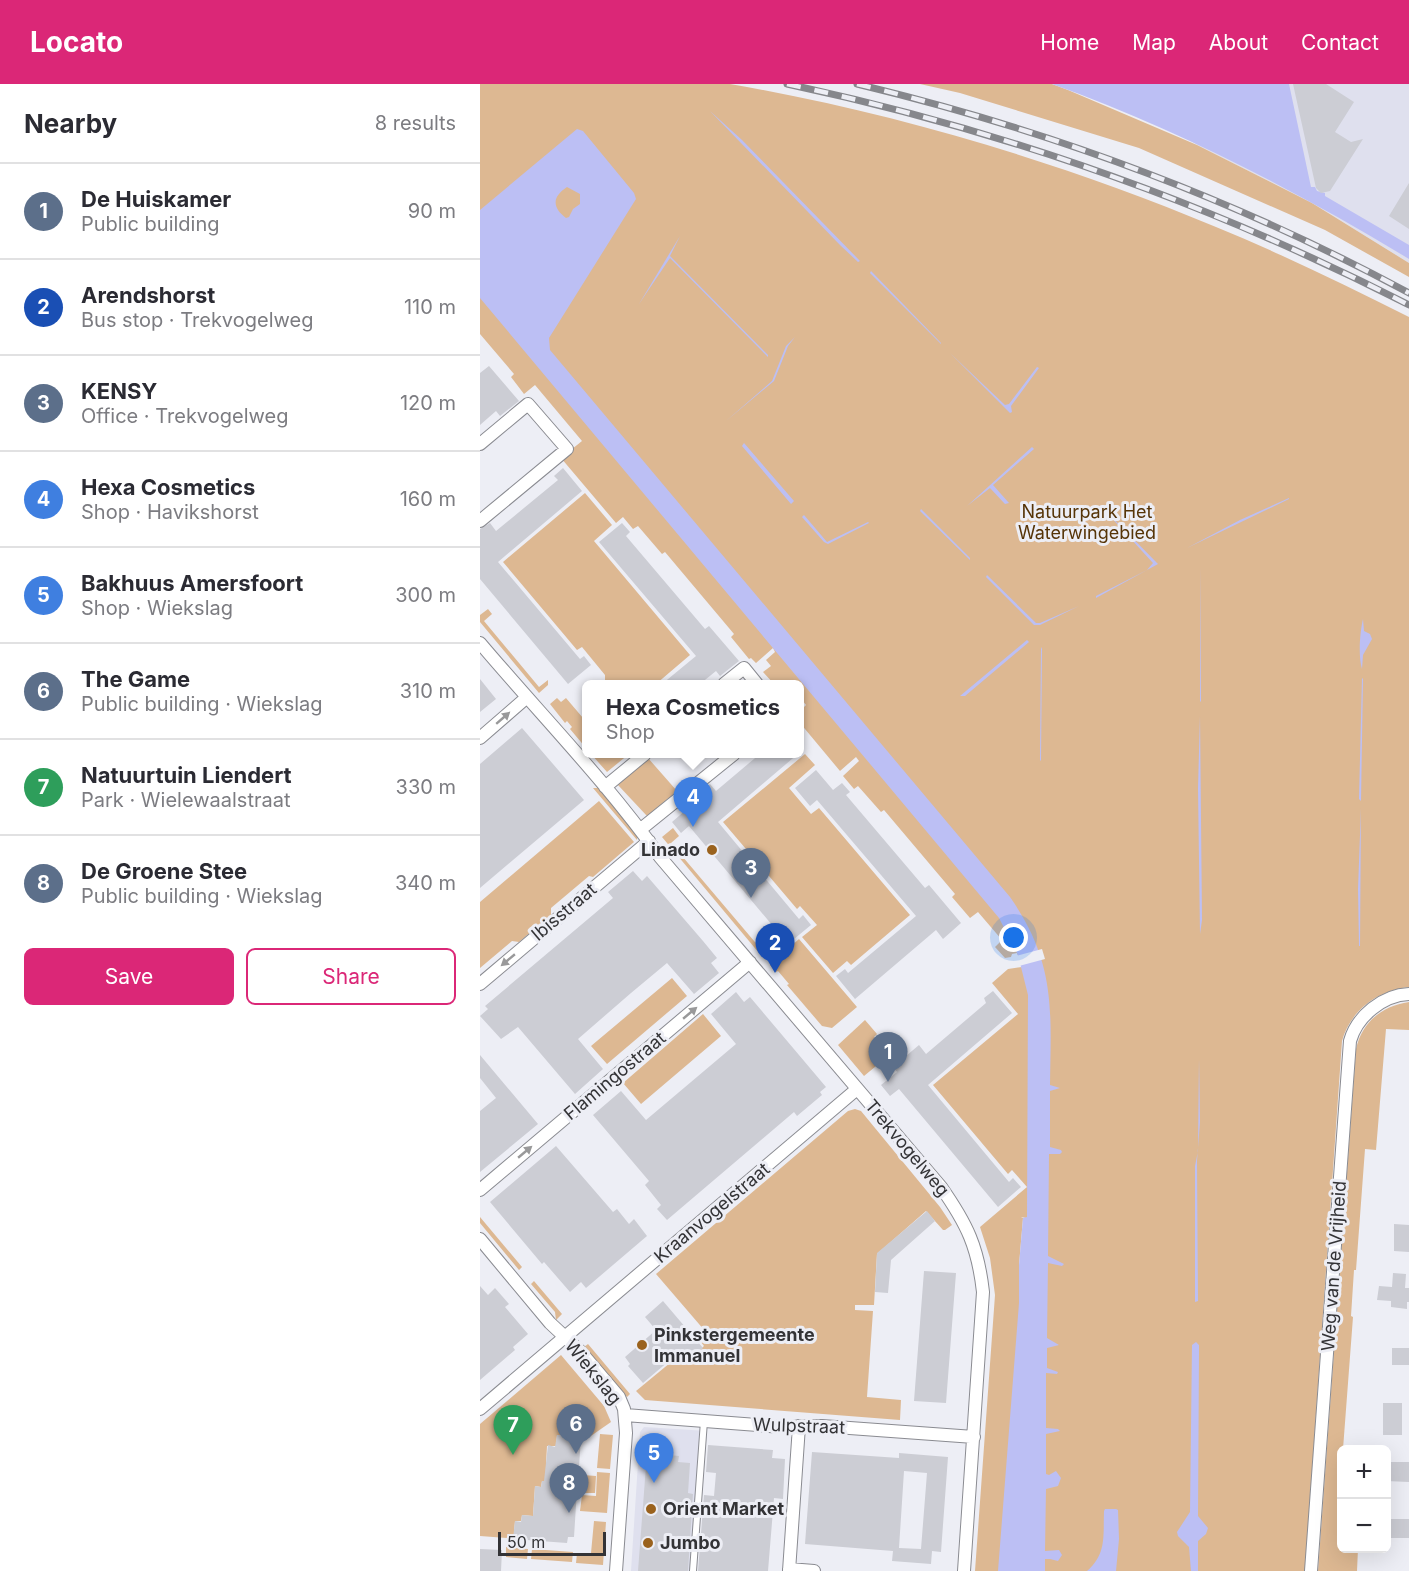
<!DOCTYPE html>
<html lang="en">
<head>
<meta charset="utf-8">
<style>
  body { margin:0; font-family:Inter,sans-serif; background:#f2f2f3; color:#2b2b33 }
  .controls { position:absolute; right:18px; bottom:18px; display:grid; overflow:hidden; border-radius:9px; box-shadow:0 6px 24px #0002 }
  .controls button { width:54px; height:54px; display:grid; place-items:center; padding:0; border:0; border-bottom:2px solid #e1e1e2; background:#fff; color:#2b2b33; font:30px sans-serif }
  .scale { position:absolute; left:18px; bottom:15px; width:108px; box-sizing:border-box; padding-left:6px; border:3px solid #333336; border-top:0; font-size:16px; line-height:21px; white-space:nowrap; color:#333336; -webkit-text-stroke:4px #edeef5; paint-order:stroke }
  .you { position:absolute; left:534px; top:854px; width:21px; height:21px; margin:-15px; border:4px solid #fff; border-radius:50%; background:#1a73e8; box-shadow:0 0 0 9px #1a73e833 }
  .badge { display:grid; place-items:center; width:39px; height:39px; border-radius:50%; background:#db2777; color:#fff; font-size:20px; font-weight:700 }
  .pin { position:absolute; translate:-50% -50px; filter:drop-shadow(0 2px 3px #0008) }
  .pin::after { content:''; position:absolute; top:32px; width:21px; height:18px; background:inherit; clip-path:polygon(0 0,100% 0,50% 100%) }
  .popup { position:absolute; left:102px; top:596px; width:222px; height:78px; box-sizing:border-box; display:grid; place-content:center; border-radius:9px; background:#fff; filter:drop-shadow(0 2px 4px #0005); font-size:20px; white-space:nowrap; color:#7c7c81 }
  .popup b { font-size:22px; color:#2b2b33 }
  .popup::after { content:''; position:absolute; left:50%; top:100%; margin-left:-12px; border:12px solid transparent; border-top-color:#fff }
  .list { margin:0; padding:0; list-style:none }
  h2 { display:flex; justify-content:space-between; align-items:center; height:78px; margin:0; padding:0 24px; font-size:26px }
  h2 small { font-size:20px; font-weight:400; color:#7c7c81 }
  .list li { display:grid; grid-template-columns:39px 1fr auto; gap:18px; align-items:center; box-sizing:border-box; height:96px; padding:0 24px; border-top:2px solid #e1e1e2 }
  .list b { display:block; font-size:22px; white-space:nowrap }
  .list p { margin:0; font-size:20px; white-space:nowrap; color:#7c7c81 }
  .list em { font-size:20px; font-style:normal; color:#7c7c81 }
  .actions { display:flex; gap:12px; padding:18px 24px }
  .actions a { flex:1; padding:14px 0; border:2px solid #db2777; border-radius:9px; text-align:center; font-size:21px; color:#db2777 }
  .actions .main { background:#db2777; color:#fff }
  .map { position:relative; flex:none; width:929px; height:1487px; overflow:hidden }
  header { display:flex; align-items:center; gap:36px; box-sizing:border-box; height:84px; padding:0 30px; background:#db2777; color:#fff }
  header strong { font-size:28px }
  nav { display:flex; gap:33px; margin-inline-start:auto; font-size:21px }
  main { display:flex }
  aside { flex:1; background:#fff }
  .map>svg:first-child { display:block }
  .built { fill:#dfe0ee }
  .green { fill:#ddb892; fill-rule:evenodd }
  .water { fill:#bcbff4; fill-rule:evenodd }
  .pier { fill:#edeef5 }
  .building { fill:#cccdd4; fill-rule:evenodd }
  .lines { fill:none; stroke-linecap:round; stroke-linejoin:round }
  .service-casing { stroke:#8a8b91; stroke-width:8 }
  .minor-casing { stroke:#8a8b91; stroke-width:14 }
  .service { stroke:#fff; stroke-width:6 }
  .minor { stroke:#fff; stroke-width:12 }
  .rail-casing { stroke:#86878c; stroke-width:7 }
  .rail { stroke:#edeef5; stroke-width:4.5; stroke-dasharray:14; stroke-linecap:butt }
  .oneway { fill:#99999a }
  .poi-dot { fill:#9a621d; stroke:#edeef5; stroke-width:2 }
  .labels { text-anchor:middle; stroke-width:6; stroke-linejoin:round; paint-order:stroke }
  .park-label { font-size:18px; fill:#563407; stroke:#edeef5 }
  .poi-label { font-size:18px; font-weight:bold; fill:#333336; stroke:#edeef5; text-anchor:start }
  .street-label { font-size:18px; fill:#333336; stroke:#edeef5 }
</style>
</head>
<body>
<header>
<strong>Locato</strong>
<nav><a>Home</a><a>Map</a><a>About</a><a>Contact</a></nav>
</header>
<main>
<aside>
<h2>Nearby<small>8 results</small></h2>
<ul class="list">
<li><span class="badge" style="background:#5c6f8a">1</span><div><b>De Huiskamer</b><p>Public building</p></div><em>90 m</em></li>
<li><span class="badge" style="background:#1a4fb4">2</span><div><b>Arendshorst</b><p>Bus stop · Trekvogelweg</p></div><em>110 m</em></li>
<li><span class="badge" style="background:#5c6f8a">3</span><div><b>KENSY</b><p>Office · Trekvogelweg</p></div><em>120 m</em></li>
<li><span class="badge" style="background:#3f7fe0">4</span><div><b>Hexa Cosmetics</b><p>Shop · Havikshorst</p></div><em>160 m</em></li>
<li><span class="badge" style="background:#3f7fe0">5</span><div><b>Bakhuus Amersfoort</b><p>Shop · Wiekslag</p></div><em>300 m</em></li>
<li><span class="badge" style="background:#5c6f8a">6</span><div><b>The Game</b><p>Public building · Wiekslag</p></div><em>310 m</em></li>
<li><span class="badge" style="background:#2e9e5b">7</span><div><b>Natuurtuin Liendert</b><p>Park · Wielewaalstraat</p></div><em>330 m</em></li>
<li><span class="badge" style="background:#5c6f8a">8</span><div><b>De Groene Stee</b><p>Public building · Wiekslag</p></div><em>340 m</em></li>
</ul>
<div class="actions"><a class="main">Save</a><a>Share</a></div>
</aside>
<div class="map">
<svg width="929" height="1487" viewBox="0 0 929 1487">
  <rect width="100%" height="100%" fill="#edeef5"/>
  <path class="built" d="M627 0H929V179L832 119 717 61Z
    M164 1343 227 1347 216 1487H151L160 1348Z"/>
  <path class="green" d="M0 0H250C416 29 580 78 736 143 802 170 865 201 929 233V903C898 906 870 927 862 957L825 1487H495L515 1211 510 1174 500 1143 547 1103 532 1086 528 1090 453 1001 538 930 512 899 528 885 542 883 537 869 532 870 531 873 525 874 515 863 522 856 498 828 490 834 472 813 475 810 404 726 401 728 378 702 374 705 363 692 379 677 376 673 360 687 320 639V627L326 621 322 616 320 618V600H294L283 588 291 582 286 576 295 568 293 564 276 579 271 574 269 575 251 553 254 550 185 468 182 470 158 442 153 445 143 433 136 439 81 374 102 357 55 301 44 310 31 293 34 290 0 250ZM541 1133 546 1134 539 1208V1181L543 1134Z
    M440 0H572L588 6 717 61 832 119 929 179V193L845 146 659 64 480 9Z
    M105 409 132 441 114 457 210 571 176 600H120L125 597V591L102 563 97 566 23 478Z
    M8 525 12 530 4 537 59 603 68 596V601L59 609 0 538V531Z
    M77 614 81 618 86 614 103 634H106V664L90 645 92 643 87 637 85 639 70 620Z
    M111 670H149L127 688Z
    M325 670 335 681 309 704 331 730 339 724 430 831 371 881 367 877 353 889 322 853 337 841 320 822 317 825 243 738Z
    M168 674 197 707 167 732 137 700Z
    M113 704H120L157 751V756Z
    M119 717 154 758 113 793 109 792 71 824V831L39 858 32 857 0 884V818Z
    M193 744 199 752 191 759 280 864 288 857V862L279 869 182 753Z
    M319 855 377 923 352 944 342 942 307 901 309 900 298 887 296 888 290 881Z
    M192 894 207 912 127 980 111 962Z
    M929 918V946L906 945 896 1066 885 1065 876 1186H874L871 1232 873 1233 863 1365 862 1366V1464L878 1465 877 1487H838L876 965C882 938 902 922 929 918Z
    M223 930 241 952 161 1020 143 999Z
    M385 936 397 950 394 953 398 957 402 955 413 968 384 992 358 961Z
    M375 1025 381 1027 460 1123 472 1141 465 1146H463L446 1127 397 1170 394 1221H375V1226L393 1227 387 1313 421 1316 420 1336 165 1316 156 1307 196 1274 203 1281 224 1262 218 1254 225 1247 176 1190 368 1027Z
    M0 1133 42 1183 39 1186 0 1139Z
    M54 1197 82 1230 76 1236 75 1228 51 1200Z
    M108 1260 150 1310 147 1313 104 1263Z
    M81 1271 124 1322 131 1338 108 1354 77 1351 76 1362H67L66 1380 73 1398 62 1397 61 1403 55 1402 53 1432 42 1431 41 1437H35L34 1448 39 1455 0 1452V1340Z
    M120 1350 133 1351 130 1385 117 1384Z
    M117 1388 130 1389 127 1429 100 1427 102 1411 116 1412Z
    M103 1391 116 1392 115 1409H102Z
    M114 1437 126 1438 123 1481 96 1479 97 1469H111Z
    M26 1463 48 1465 47 1475 26 1473Z
    M52 1465 93 1468 92 1478 51 1475Z"/>
  <path class="water" d="M572 0H809L831 103H835L837 107 845 109V112L929 161V175C817 107 695 44 572 0Z
    M230 27 262 56 380 177 378 178 360 161Z
    M97 45 103 47 154 109 156 115 69 254 70 266 530 813C576 879 571 925 570 1001L580 1004 570 1007V1063L581 1066 582 1068 580 1070H569L568 1172 584 1180 582 1182 568 1179 567 1254 579 1261 567 1264V1284L578 1288 577 1290 566 1289V1344L578 1345 580 1347 566 1350V1390L569 1391 576 1387 581 1394 578 1402 566 1405 565 1467 579 1466 582 1471 578 1477 570 1475H565V1487H518L539 1219V1181L543 1134 547 1133 548 911 538 871 519 834 0 214V126ZM87 103 100 110V120L93 125 89 133 86 134C72 123 72 113 87 103Z
    M200 152 190 172 288 271V273L190 174 159 220Z
    M391 187 461 259V260L390 189Z
    M315 253 308 262 294 297 246 337 292 297 306 262Z
    M470 269 525 321 529 320 557 283 559 284 531 322 532 328 530 329Z
    M264 359 314 417 311 420 262 362Z
    M552 363 554 365 513 401 529 419 525 420 510 404 487 422Z
    M809 414V415L707 464 760 436Z
    M618 419 678 480 616 514V512L667 486 673 479Z
    M441 425 490 474V476L440 427Z
    M324 431 347 458 388 438 389 439 348 460 344 458 322 433Z
    M721 482V617L720 618Z
    M507 491 556 539H560L599 522 560 541H554L506 493Z
    M883 535 884 547 890 550 892 555 883 571 882 585C878 572 880 548 883 535Z
    M547 556 549 558 485 612H480Z
    M562 563 561 676 560 677 561 565Z
    M882 594 883 595 881 717 879 715Z
    M720 632 722 836 720 850 718 704Z
    M881 724 880 862H879L878 805Z
    M719 975 720 1038 717 1077 718 1217 715 1218V1082L718 1067Z
    M716 1258 719 1261V1265L718 1432 728 1444 726 1450 718 1457V1487H711L709 1463 698 1452 697 1448 710 1428 712 1261Z
    M625 1425H636L638 1426 639 1455 636 1487H607C627 1470 623 1451 624 1427Z"/>
  <path class="pier" d="M562 865 565 875 539 882 536 872Z"/>
  <path class="building" d="M813 0H846L874 18 855 48 871 58 883 55 850 107 841 109 836 104Z
    M929 99V145L909 132Z
    M9 282 39 317 20 332 16 327 0 341V289Z
    M83 384 102 407 18 478 100 575 104 572 111 581 88 600 0 495V445L10 439 16 447 78 396 74 392Z
    M142 439 150 448 146 452 225 545 229 542 259 577 240 592 236 587 220 600H182L216 572 119 458Z
    M0 595 16 615 0 628Z
    M42 644 104 716 0 804V680Z
    M281 669H319L238 738 319 835 323 831 331 841 308 860 209 742 201 749 192 738 207 725 204 721 230 700 236 707Z
    M336 686 353 706 362 699 370 708 366 711 445 804 449 801 481 839 463 855 456 846 375 915 356 892 365 885 368 889 436 832 337 716 330 722 315 704Z
    M153 787 162 797 167 792 223 857 237 874 231 879 239 889 214 910 187 879 151 909 98 955 123 985 95 1010 38 943 21 955 0 932 8 925 5 922 133 814 128 808Z
    M513 907 532 929 448 1001 529 1098 533 1094 541 1103 518 1123 419 1005 410 1012 401 1001 417 988 413 983 439 961 446 970 506 919 504 914Z
    M256 908 264 918 270 913 346 1003 340 1008 342 1011 317 1032 314 1028 187 1136 177 1125 181 1121 165 1101 169 1097 113 1031 141 1007 166 1036 256 960 231 930Z
    M0 971 58 1040 0 1088V1027L16 1014 0 994Z
    M76 1062 133 1128 137 1125 149 1140 154 1135 167 1152 106 1204 101 1198 90 1208 64 1178 62 1180 10 1118Z
    M447 1127 455 1137 411 1176 408 1209 395 1208 397 1169Z
    M914 1140 929 1141V1168L914 1167Z
    M444 1187 476 1189 466 1319 434 1317Z
    M913 1189 926 1190 925 1204H929V1218H927V1225L911 1223V1217L897 1216 899 1202 912 1203Z
    M0 1202 8 1211 15 1204 29 1220 25 1223 48 1250 33 1263 35 1266 0 1296Z
    M183 1217 223 1264 204 1280 196 1271 163 1299 148 1282 150 1280 145 1273 176 1246 165 1233Z
    M912 1264H929V1281H912Z
    M903 1319H922V1351H903Z
    M77 1351 101 1353 99 1383 93 1382 91 1405 97 1406 94 1453H88L87 1459 33 1455 35 1437 41 1438 42 1431 53 1432 55 1402 61 1403 62 1397H64L68 1361 75 1363Z
    M228 1361 293 1366 292 1374 305 1375 303 1415 294 1414 288 1487H218L224 1411 234 1412 236 1389 226 1388Z
    M332 1368 419 1374V1369L468 1373 461 1468 452 1467 451 1480 412 1477 413 1467 325 1460ZM424 1387 447 1389 441 1465 419 1464Z
    M167 1369 199 1372 198 1378 210 1379 208 1409 213 1410 208 1487H158Z
    M906 1378H929V1398L906 1397Z
    M906 1435H929V1454H906Z
    M0 1465 22 1466 21 1487H0Z"/>
  <g class="lines">
    <defs>
      <path id="service" d="M213 1487 224 1337"/>
      <path id="minor" d="M0 360 48 320 87 365 0 437
        M0 559C60 630 126 697 180 773L461 1103C487 1140 498 1163 503 1208L484 1487
        M244 600 264 584 277 600
        M0 654 46 614
        M125 703 165 670
        M161 745 254 670
        M0 900 169 757
        M0 1106 270 878
        M0 1155 70 1239 100 1267 139 1313 144 1325 146 1349 136 1487
        M0 1325 377 1005
        M145 1331 303 1343 342 1342 494 1353
        M309 1485 334 1487
        M309 1487 319 1342
        M831 1487 870 957C877 932 903 911 929 910"/>
    </defs>
    <use href="#service" class="service-casing"/>
    <use href="#minor" class="minor-casing"/>
    <use href="#service" class="service"/>
    <use href="#minor" class="minor"/>
    <defs>
      <path id="rail" d="M307 0C524 46 732 120 929 221
        M377 0C569 46 755 115 929 209"/>
    </defs>
    <use href="#rail" class="rail-casing"/>
    <use href="#rail" class="rail"/>
  </g>
  <defs><path id="oneway-solid" d="M-6-.8H1V-3.2L6.5 0L1 3.2V.8H-6Z" transform="scale(1.5)"/></defs>
  <g class="oneway">
    <use href="#oneway-solid" transform="translate(23 634) rotate(-41)"/>
    <use href="#oneway-solid" transform="translate(28 876) rotate(140)"/>
    <use href="#oneway-solid" transform="translate(210 929) rotate(-40)"/>
    <use href="#oneway-solid" transform="translate(45 1068) rotate(-40)"/>
  </g>
  <g class="poi-dot">
    <circle cx="232" cy="766" r="6"/>
    <circle cx="162" cy="1261" r="6"/>
    <circle cx="171" cy="1425" r="6"/>
    <circle cx="168" cy="1459" r="6"/>
  </g>
  <g class="labels">
    <g class="park-label">
      <text x="607" y="434">Natuurpark Het<tspan x="607" dy="21">Waterwingebied</tspan></text>
    </g>
    <g class="poi-label">
      <text x="220" y="772" text-anchor="end">Linado</text>
      <text x="174" y="1257">Pinkstergemeente<tspan x="174" dy="21">Immanuel</tspan></text>
      <text x="183" y="1431">Orient Market</text>
      <text x="180" y="1465">Jumbo</text>
    </g>
    <g class="street-label">
      <text transform="translate(84 828) rotate(-40)" y="6">Ibisstraat</text>
      <text transform="translate(135 992) rotate(-40)" y="6">Flamingostraat</text>
      <text transform="translate(427 1064) rotate(50)" y="6">Trekvogelweg</text>
      <text transform="translate(232 1129) rotate(-40)" y="6">Kraanvogelstraat</text>
      <text transform="translate(854 1182) rotate(-86)" y="6">Weg van de Vrijheid</text>
      <text transform="translate(113 1288) rotate(51)" y="6">Wiekslag</text>
      <text transform="translate(319 1342) rotate(2)" y="6">Wulpstraat</text>
    </g>
  </g>
</svg>
<div class="controls">
<button>+</button>
<button>−</button>
</div>
<div class="scale">50 m</div>
<div class="you"></div>
<div class="pin badge" style="left:408px;top:998px;background:#5c6f8a">1</div>
<div class="pin badge" style="left:295px;top:889px;background:#1a4fb4">2</div>
<div class="pin badge" style="left:271px;top:814px;background:#5c6f8a">3</div>
<div class="pin badge" style="left:213px;top:743px;background:#3f7fe0">4</div>
<div class="popup"><b>Hexa Cosmetics</b>Shop</div>
<div class="pin badge" style="left:174px;top:1399px;background:#3f7fe0">5</div>
<div class="pin badge" style="left:96px;top:1370px;background:#5c6f8a">6</div>
<div class="pin badge" style="left:33px;top:1371px;background:#2e9e5b">7</div>
<div class="pin badge" style="left:89px;top:1429px;background:#5c6f8a">8</div>
</div>
</main>
</body>
</html>
